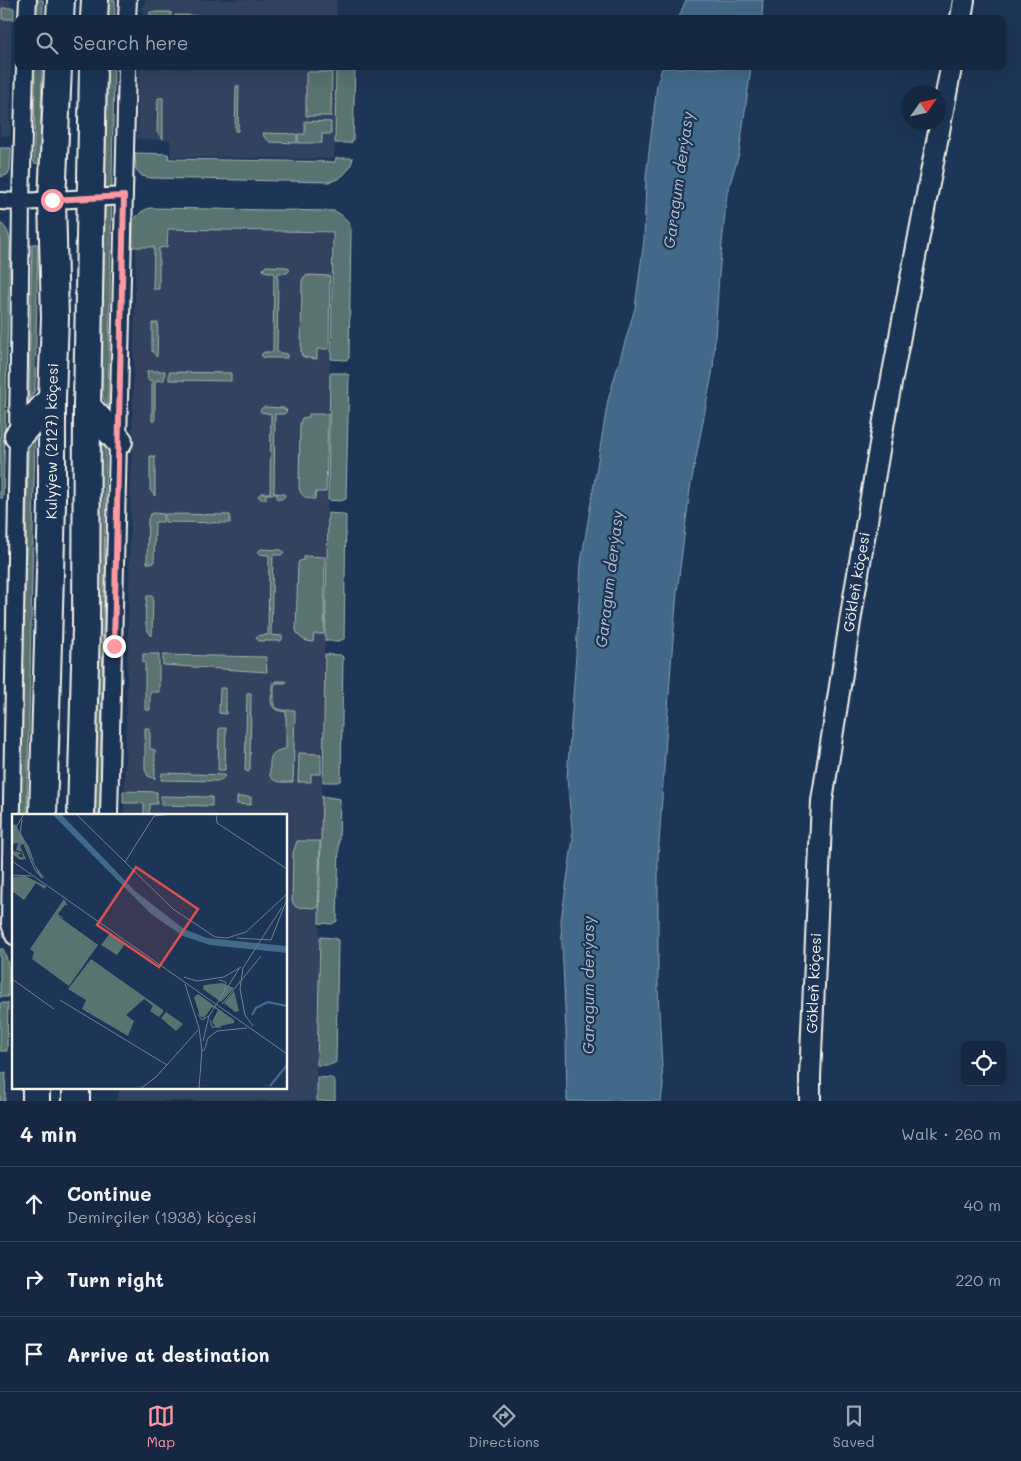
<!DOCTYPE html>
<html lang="en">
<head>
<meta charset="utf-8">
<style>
  body { margin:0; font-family:Mali,sans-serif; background:#23344c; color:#f1f3f6 }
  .controls { position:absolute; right:15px; bottom:15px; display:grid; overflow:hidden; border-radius:8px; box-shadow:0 5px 20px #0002 }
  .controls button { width:45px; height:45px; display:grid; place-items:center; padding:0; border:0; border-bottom:1px solid #35445a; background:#162841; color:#f1f3f6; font:25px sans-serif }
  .compass { position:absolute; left:901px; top:85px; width:45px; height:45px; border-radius:50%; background:#162841; box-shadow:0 5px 20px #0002; rotate:56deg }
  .stop { position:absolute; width:15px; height:15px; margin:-11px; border:4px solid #ff9aa2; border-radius:50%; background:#fff }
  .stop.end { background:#ff9aa2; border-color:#fff; box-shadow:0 1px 5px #0008 }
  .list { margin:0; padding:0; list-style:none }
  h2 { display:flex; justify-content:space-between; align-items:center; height:65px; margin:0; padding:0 20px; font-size:21px }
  h2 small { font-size:16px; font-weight:400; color:#9ea6b1 }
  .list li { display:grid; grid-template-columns:32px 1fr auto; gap:15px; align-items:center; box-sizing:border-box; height:75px; padding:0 20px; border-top:1px solid #35445a }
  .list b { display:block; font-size:19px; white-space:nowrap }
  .list p { margin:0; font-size:16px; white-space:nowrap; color:#9ea6b1 }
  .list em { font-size:16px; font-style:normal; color:#9ea6b1 }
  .icon { flex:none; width:28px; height:28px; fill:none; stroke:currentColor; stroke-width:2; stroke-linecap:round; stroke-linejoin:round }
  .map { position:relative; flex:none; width:1021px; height:1101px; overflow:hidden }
  .search { position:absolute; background:#162841; box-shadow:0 5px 20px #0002; left:15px; right:15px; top:15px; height:55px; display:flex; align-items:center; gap:12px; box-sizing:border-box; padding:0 18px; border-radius:8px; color:#9ea6b1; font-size:19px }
  .sheet { height:290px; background:#162841 }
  nav { display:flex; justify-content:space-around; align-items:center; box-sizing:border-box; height:70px; border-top:1px solid #35445a; background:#162841; font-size:14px; color:#9ea6b1 }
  nav a { display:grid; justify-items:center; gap:2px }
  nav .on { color:#ff9aa2 }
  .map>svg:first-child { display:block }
  .built { fill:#33435f }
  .green { fill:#597370; stroke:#a6b2ac }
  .water { fill:#426989; stroke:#899faf }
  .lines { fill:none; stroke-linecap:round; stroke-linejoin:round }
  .minor-casing { stroke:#f4f1e8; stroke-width:20 }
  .tertiary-casing { stroke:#f4f1e8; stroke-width:24 }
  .trunk-casing { stroke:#f4f1e8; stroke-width:30 }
  .minor { stroke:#1d3557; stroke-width:16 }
  .tertiary { stroke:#1d3557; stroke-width:20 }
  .trunk { stroke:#1d3557; stroke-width:26 }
  .route { stroke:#ff9aa2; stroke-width:6 }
  .labels { text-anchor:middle; stroke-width:4.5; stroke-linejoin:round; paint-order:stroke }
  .street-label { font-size:15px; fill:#f4f1e8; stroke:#1d3557 }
  .water-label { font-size:16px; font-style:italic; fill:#b6c1c7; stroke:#1d3557 }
  .inset-river { fill:none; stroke:#426989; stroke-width:2.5 }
  .inset-road { fill:none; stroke:#738091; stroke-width:1 }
  .view { fill:#dc504e; fill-opacity:0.15; stroke:#dc504e; stroke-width:2.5 }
  .inset-edge { fill:none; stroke:#f4f1e8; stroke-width:2.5 }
</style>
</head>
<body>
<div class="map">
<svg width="1021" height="1101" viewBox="0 0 1021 1101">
  <rect width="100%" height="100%" fill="#1d3557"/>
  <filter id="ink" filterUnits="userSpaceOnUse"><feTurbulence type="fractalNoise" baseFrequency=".02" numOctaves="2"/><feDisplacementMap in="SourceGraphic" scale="10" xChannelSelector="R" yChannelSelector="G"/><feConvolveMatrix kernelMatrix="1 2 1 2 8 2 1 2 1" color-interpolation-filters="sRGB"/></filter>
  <g filter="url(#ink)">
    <path class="built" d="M0 0H10L12 22 10 136H0Z
      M145 0H337V17L142 18Z
      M139 68H336L334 159 171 157 170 140 137 139Z
      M169 229 332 233 316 1101H116L120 1087H286V815H124L136 247 168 248Z"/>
    <path class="green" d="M37 0H43V17H36Z
      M108 0H115V17H108Z
      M2 8H14V19H2Z
      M150 12H171V17H150Z
      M175 15 282 17 175 18Z
      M35 68H42L40 164 34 163Z
      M107 68H114L108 407 104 400 102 394Z
      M336 68H355L353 140 351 143H335Z
      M306 72H332L331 116H306Z
      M236 86H239L238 131H235Z
      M158 98H163V139L157 132Z
      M305 121 331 122V134H322V143H298V134H305Z
      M263 133 297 134V143L270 142 264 137Z
      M0 148H11L10 170 7 175 0 177Z
      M135 153 168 154 169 159 335 162 336 158H353C350 171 342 179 329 182L151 178 142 176 136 169Z
      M149 208 334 211C342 214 349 221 351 229L349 358 346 360 331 359 333 232 168 229 167 247 159 248V289H153L154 247H133V220L141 212Z
      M0 223C8 228 9 234 10 243L3 498H0Z
      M32 244H38L35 390 29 401Z
      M266 266 287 267 290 270 287 273H278L277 352 287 354V358H264L261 355 264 352H273L274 273 264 271 263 269Z
      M309 275 330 276 329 349H317V359L307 358 302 356 301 352 302 281 304 277Z
      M152 323H158L157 357 152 351Z
      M147 371H165L164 380 155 381V421H152V381L148 380Z
      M169 372 231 373V381L169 380Z
      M330 373H343L349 375 346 499 340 501 328 500Z
      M263 407 284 408 287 411 284 414H275L274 493 284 494 285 496 282 499H277V494H266V499H261L258 496 261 493H270L271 414 261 412 260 410Z
      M309 414H328L326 492H316L315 499C306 499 301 496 299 488L300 423 302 418 309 417Z
      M99 436 105 445 106 449 100 815H93Z
      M35 438 27 815H20L28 450V447Z
      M150 456H155V496L150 490Z
      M153 513 164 514 163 522H155L154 563H147L148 519 150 515Z
      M328 513 341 514 346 516 344 639 338 641H325Z
      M165 514 230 515V523L165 522Z
      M261 549 282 550 284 552 281 555H273L271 635 282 636V640L280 641H259L256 638 259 635H268L269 555 259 554 258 552Z
      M304 556 325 557 324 634H314L313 642C305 641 299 639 296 630L298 565 299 561 304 560Z
      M147 596H153L152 636C142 628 146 608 147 596Z
      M143 654H159V692H150V710H145V663L143 662Z
      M325 654 340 655 343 657 341 780 338 782H323Z
      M163 655 266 657 267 672 163 665Z
      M275 681H286V683H277L274 686V705C278 712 288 710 295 710L293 782C285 782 275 784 270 776 270 761 267 751 286 749V712C266 710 272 700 272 684Z
      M220 688H226V714L219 713Z
      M247 693H251L250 770 248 772 245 770Z
      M145 728H150V749L155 750V779L148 776 145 770Z
      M219 728H226L225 770H218Z
      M299 753 321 754V774H311V782H298Z
      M162 773 225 775C224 779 221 780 218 781L161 780Z
      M123 791 157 792V804H150L149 815H144V803H123Z
      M161 796 212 797V806L161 805Z
      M322 796 340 799V802L337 921 332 924 319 923Z
      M237 797H251V805L237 804Z
      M297 841H320L318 908 296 907 292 902 293 853Z
      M320 937 333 938 338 940 336 1062 330 1065H317Z
      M0 949H3C11 964 8 981 8 997H0Z
      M0 1003H8L7 1051H0Z
      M0 1073H6L5 1101H0Z
      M317 1077 331 1078 335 1080V1101H317Z"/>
    <path class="water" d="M686 0H763L762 17H679Z
      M662 68H751L739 154 727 193 719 275 713 369 690 489 677 592 671 664 658 858V990L663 1086 661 1101H567L566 1031 561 921 573 839 567 778 576 655 581 563 608 400 635 308 644 240 646 177 657 85Z"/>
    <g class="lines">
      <defs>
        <path id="minor" d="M27 18 28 0
          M127 18 128 0
          M0 201 21 202 124 196
          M109 815 127 68
          M14 936 10 924 18 436 21 202 25 68"/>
        <g id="tertiary">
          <path d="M961 18 964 0"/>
          <path id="s1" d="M810 1101V1077L822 801 853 603 885 415 951 68"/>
        </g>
        <g id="trunk">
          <path d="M60 18 61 0"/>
          <path d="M94 18 95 0"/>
          <path d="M87 406 119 441"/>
          <path d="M18 436 52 398"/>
          <path id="s2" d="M43 815 52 504V398L55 318 52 200 58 68"/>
          <path d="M81 815 86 627 87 406 93 68"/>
          <path d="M36 1101V1087"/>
          <path d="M76 1101V1087"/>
        </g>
      </defs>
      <use href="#minor" class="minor-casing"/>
      <use href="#tertiary" class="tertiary-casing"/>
      <use href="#trunk" class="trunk-casing"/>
      <use href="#minor" class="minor"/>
      <use href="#tertiary" class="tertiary"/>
      <use href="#trunk" class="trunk"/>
    </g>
  </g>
  <g class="lines" filter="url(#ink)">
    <path class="route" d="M52 200 124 196 114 646"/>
  </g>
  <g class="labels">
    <g class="street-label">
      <text dy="5" stroke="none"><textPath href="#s2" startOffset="374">Kulyýew (2127) köçesi</textPath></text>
      <text dy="5" stroke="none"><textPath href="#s1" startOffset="522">Gökleň köçesi</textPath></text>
      <text dy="5" stroke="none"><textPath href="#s1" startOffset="118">Gökleň köçesi</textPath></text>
    </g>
    <g class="water-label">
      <text transform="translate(678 180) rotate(-82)" y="6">Garagum derýasy</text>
      <text transform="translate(609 579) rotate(-83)" y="6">Garagum derýasy</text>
      <text transform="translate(588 985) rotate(-90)" y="6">Garagum derýasy</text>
    </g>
  </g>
  <g transform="translate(12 814)">
    <rect width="275" height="275" fill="#1d3557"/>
    <path d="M3 10 17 33 23 51 33 65 27 61 12 29 8 32 14 45 8 46 0 40V37L7 38 10 40H6L8 43H11L10 38 4 36 6 29 0 30V12ZM13 62 34 72 33 75 24 69 12 86 0 77V63ZM52 85 56 92 53 91 46 100 53 105 46 102 86 131 57 172 20 145 22 138 18 135ZM98 119 113 130 105 141 89 131ZM79 145 151 196V198L147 203 138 197 141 192 132 185 114 201 122 207 116 222 70 195 74 186 56 175ZM210 169 222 174 209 188 191 175 192 171ZM222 177 227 197 223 198 212 189ZM186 180 222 206V209L204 213 200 208 206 196 200 193 192 204 188 202 182 183ZM154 198 171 210 164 217 149 204Z" fill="#597370"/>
    <path d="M40 0H49L123 77 172 115 195 124 275 132V139L198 131 171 122 139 100Z" fill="#426989"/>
    <path class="inset-river" d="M240 201 244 194 256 188 275 192M258 272 275 251"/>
    <path class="inset-road" d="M64 0 161 95 203 123 215 124 234 118 275 80M204 0 205 9 275 55M10 5 8 21 23 56 30 64M0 20 12 0M0 47 275 240M113 48 142 2 161 0M0 61 19 62M225 124 259 126 275 85M231 154 270 93M231 154 228 175 233 201 241 212M172 163 185 167 212 163 229 153M0 165 42 195M207 166 214 168 212 177M173 170 187 214 190 237M48 186 155 251M210 190 249 142M186 200 190 206 197 202M198 206 200 213H209M191 227 197 202 227 155M192 237 196 224 205 217 235 214M128 275 144 263 186 216M187 275 190 235"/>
    <path class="view" d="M124 53 186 95 147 153 85 111Z"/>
    <rect width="275" height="275" class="inset-edge"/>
  </g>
</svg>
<div class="controls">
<button><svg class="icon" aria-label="locate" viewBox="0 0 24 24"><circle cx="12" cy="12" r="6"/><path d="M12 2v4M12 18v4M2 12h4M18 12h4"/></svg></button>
</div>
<svg class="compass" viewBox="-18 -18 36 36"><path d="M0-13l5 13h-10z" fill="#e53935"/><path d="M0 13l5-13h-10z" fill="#9ea6b1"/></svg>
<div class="stop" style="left:52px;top:200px"></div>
<div class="stop end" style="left:114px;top:646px"></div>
<div class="search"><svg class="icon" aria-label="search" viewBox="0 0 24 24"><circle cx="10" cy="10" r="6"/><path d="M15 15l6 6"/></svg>Search here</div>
</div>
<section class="sheet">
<h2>4 min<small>Walk · 260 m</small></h2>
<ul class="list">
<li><svg class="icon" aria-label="ahead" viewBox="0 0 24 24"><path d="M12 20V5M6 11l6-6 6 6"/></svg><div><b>Continue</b><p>Demirçiler (1938) köçesi</p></div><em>40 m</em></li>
<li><svg class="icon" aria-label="right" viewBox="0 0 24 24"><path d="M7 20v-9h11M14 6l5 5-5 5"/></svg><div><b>Turn right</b></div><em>220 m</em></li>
<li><svg class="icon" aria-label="arrive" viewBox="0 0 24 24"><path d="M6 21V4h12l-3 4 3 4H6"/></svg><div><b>Arrive at destination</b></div></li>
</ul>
</section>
<nav>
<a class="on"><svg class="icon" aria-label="map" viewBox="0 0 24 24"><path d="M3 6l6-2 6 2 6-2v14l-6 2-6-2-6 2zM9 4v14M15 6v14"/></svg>Map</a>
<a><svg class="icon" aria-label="directions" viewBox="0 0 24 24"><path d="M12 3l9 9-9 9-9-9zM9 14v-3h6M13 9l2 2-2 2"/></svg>Directions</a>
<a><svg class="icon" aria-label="saved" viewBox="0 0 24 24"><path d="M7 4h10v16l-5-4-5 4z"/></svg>Saved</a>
</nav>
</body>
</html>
